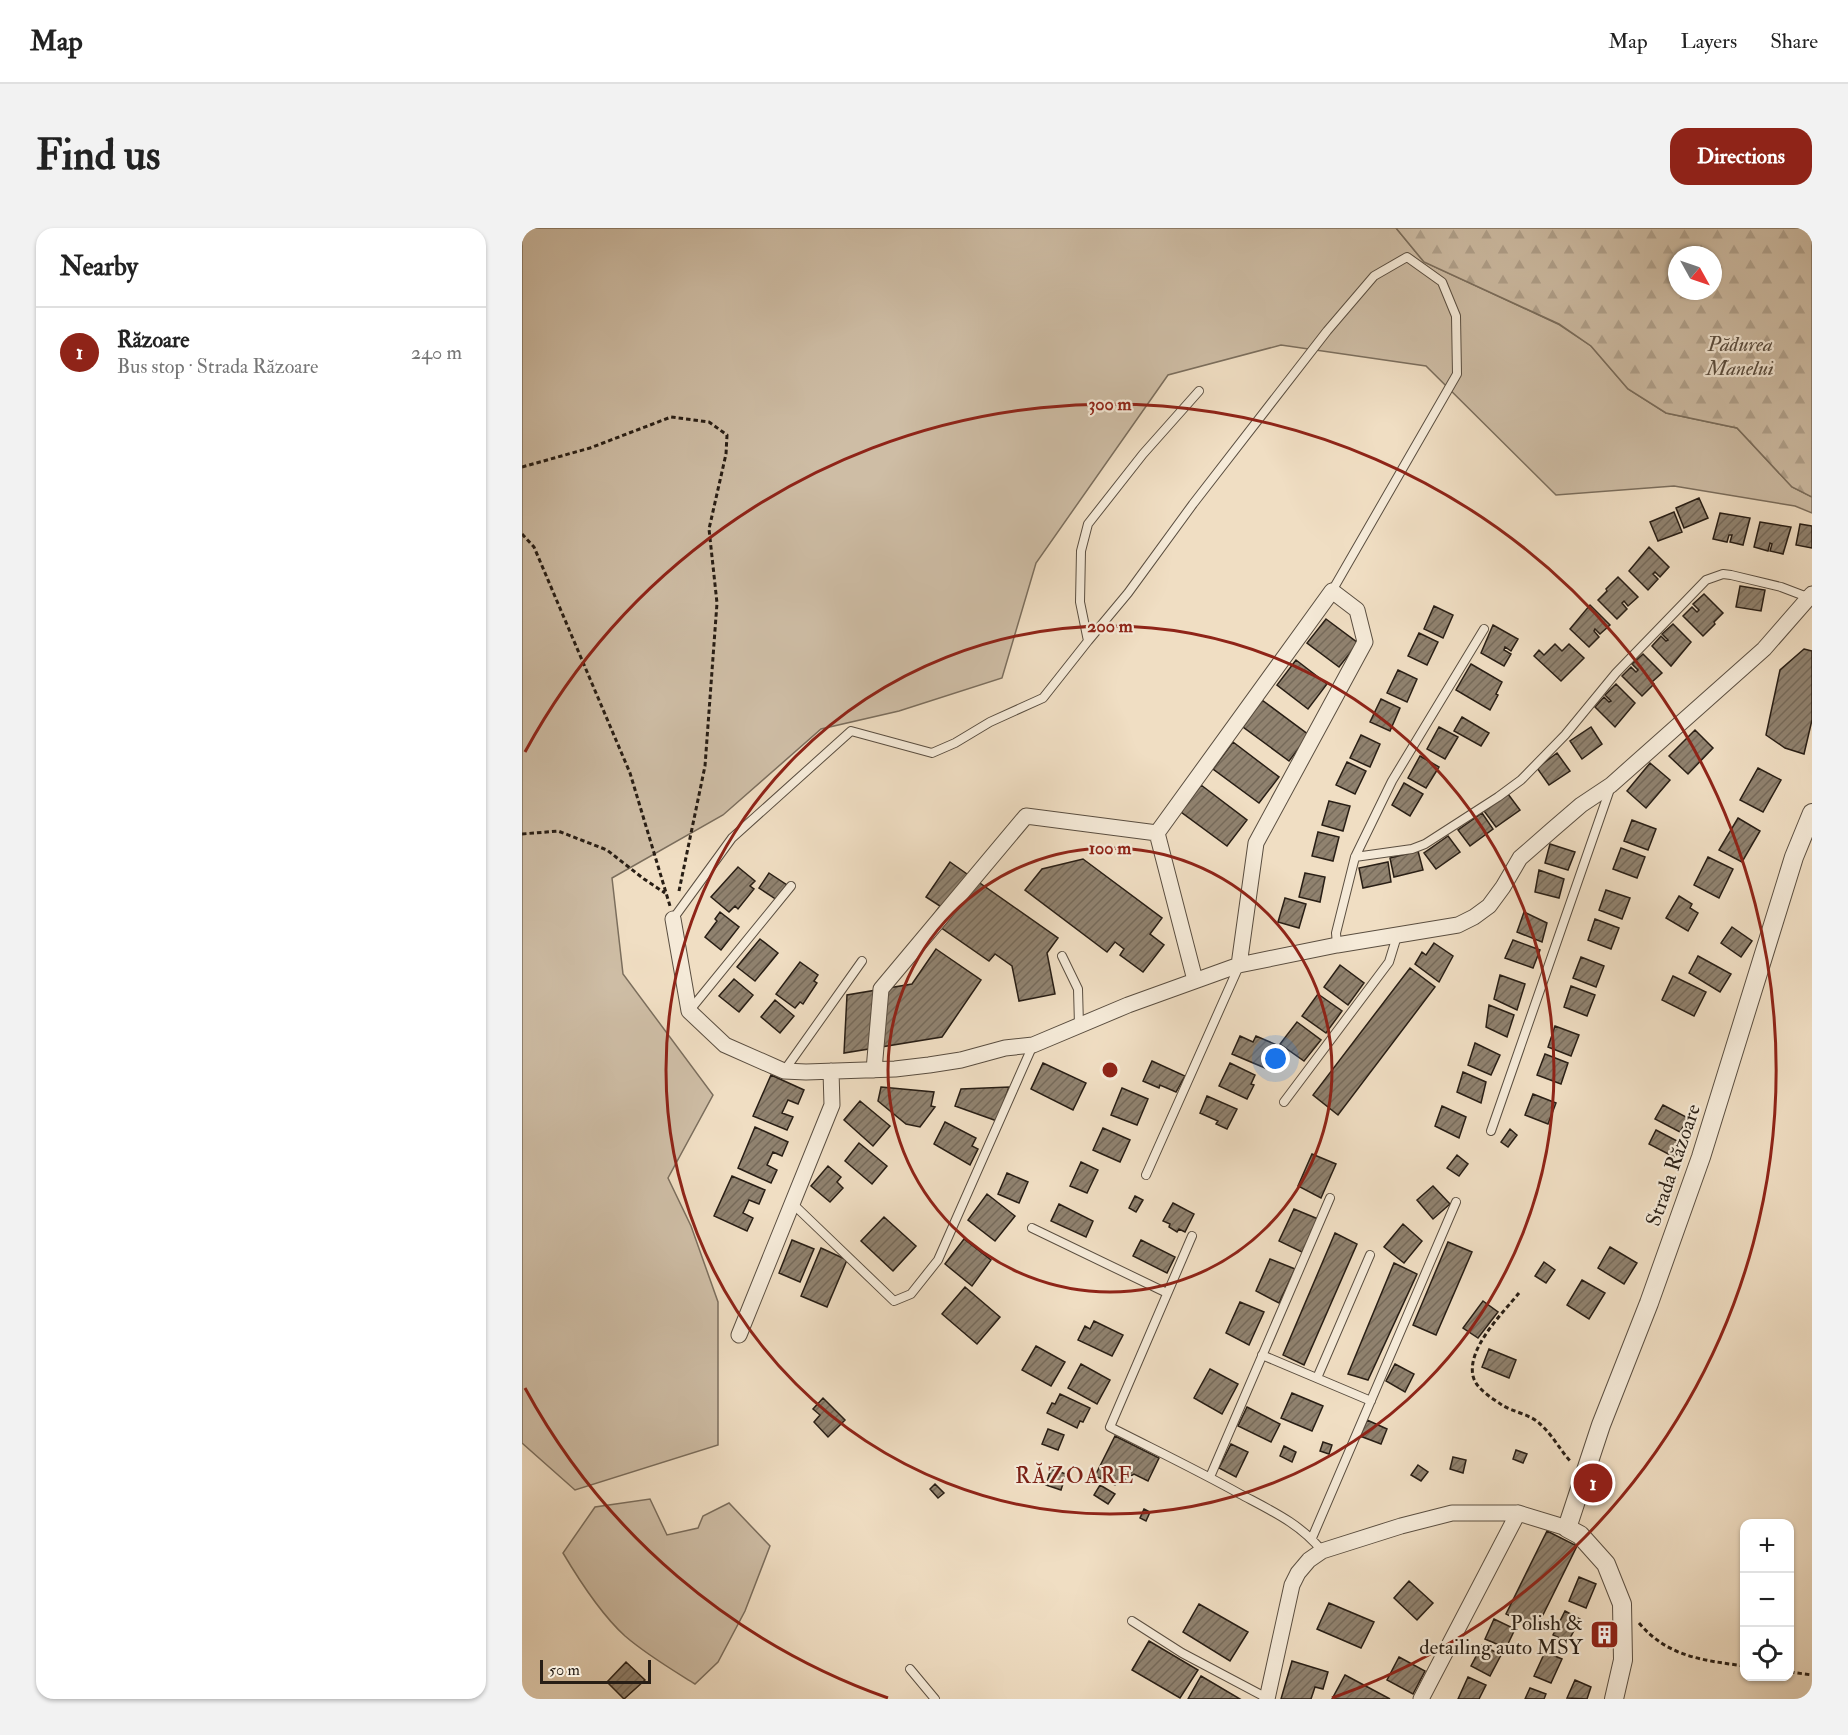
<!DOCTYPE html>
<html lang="en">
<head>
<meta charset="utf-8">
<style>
  body { margin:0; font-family:"IM FELL Double Pica",serif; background:#f2f2f2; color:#222 }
  .controls { position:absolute; right:18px; bottom:18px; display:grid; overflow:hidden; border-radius:12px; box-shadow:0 2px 4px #0004 }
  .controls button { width:54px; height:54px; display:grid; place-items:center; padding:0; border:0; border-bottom:2px solid #e0e0e0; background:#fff; color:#222; font:30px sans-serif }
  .compass { position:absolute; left:1146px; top:18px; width:54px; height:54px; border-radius:50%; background:#fff; box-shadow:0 2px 4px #0004; rotate:130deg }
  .scale { position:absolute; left:18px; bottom:15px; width:111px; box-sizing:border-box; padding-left:6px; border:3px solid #281e15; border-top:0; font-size:16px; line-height:21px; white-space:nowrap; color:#281e15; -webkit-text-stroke:4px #f5ead8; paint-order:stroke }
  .you { position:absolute; left:754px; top:831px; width:21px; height:21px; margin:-15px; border:4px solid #fff; border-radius:50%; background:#1a73e8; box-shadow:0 0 0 9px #1a73e833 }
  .badge { display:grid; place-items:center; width:39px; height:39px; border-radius:50%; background:#8f2418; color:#fff; font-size:20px; font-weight:700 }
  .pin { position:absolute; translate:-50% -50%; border:3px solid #fff; box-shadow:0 2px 6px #0006 }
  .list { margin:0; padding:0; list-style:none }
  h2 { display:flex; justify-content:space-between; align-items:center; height:78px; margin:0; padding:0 24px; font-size:26px }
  h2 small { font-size:20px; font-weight:400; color:#767676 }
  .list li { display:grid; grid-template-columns:39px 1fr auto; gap:18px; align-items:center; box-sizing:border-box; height:90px; padding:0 24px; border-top:2px solid #e0e0e0 }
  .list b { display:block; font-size:22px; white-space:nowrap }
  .list p { margin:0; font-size:20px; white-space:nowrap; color:#767676 }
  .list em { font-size:20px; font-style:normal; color:#767676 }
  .icon { flex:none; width:33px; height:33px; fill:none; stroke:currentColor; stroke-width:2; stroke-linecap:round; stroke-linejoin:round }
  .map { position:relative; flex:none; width:1290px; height:1471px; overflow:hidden; border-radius:18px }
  header { display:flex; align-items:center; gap:36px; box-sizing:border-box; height:84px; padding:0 30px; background:#fff; border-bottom:2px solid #e0e0e0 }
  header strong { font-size:28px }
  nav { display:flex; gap:33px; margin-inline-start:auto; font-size:21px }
  .intro { display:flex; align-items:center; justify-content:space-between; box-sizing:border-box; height:144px; padding:0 36px }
  h1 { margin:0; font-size:42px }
  .button { padding:15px 27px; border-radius:18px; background:#8f2418; color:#fff; font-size:21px; font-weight:700 }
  main { display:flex; gap:36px; padding:0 36px }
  aside { flex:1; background:#fff; border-radius:18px; box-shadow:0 2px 4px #0004 }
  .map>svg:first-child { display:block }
  .green { fill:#cebda5; stroke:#7b6e5d; stroke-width:1.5 }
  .forest { fill:url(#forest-firs); stroke:#7b6e5d; stroke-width:1.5; fill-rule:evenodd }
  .building { fill:url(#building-hatch); stroke:#281e15; stroke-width:1.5 }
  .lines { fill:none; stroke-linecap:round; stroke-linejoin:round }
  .service-casing { stroke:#5a4e40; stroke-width:10 }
  .minor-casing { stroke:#5a4e40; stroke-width:17 }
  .tertiary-casing { stroke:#5a4e40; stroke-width:20 }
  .path { stroke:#281e15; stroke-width:3; stroke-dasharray:4.5 3; stroke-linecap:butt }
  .service { stroke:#f5ead8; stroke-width:8 }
  .minor { stroke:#f5ead8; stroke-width:15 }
  .tertiary { stroke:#f5ead8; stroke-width:18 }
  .ring { fill:none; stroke:#8f2418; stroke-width:3 }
  .labels { text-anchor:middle; stroke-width:4.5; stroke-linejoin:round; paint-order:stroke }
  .park-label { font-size:21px; font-style:italic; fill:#5a4e40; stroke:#f5ead8 }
  .street-label { font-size:21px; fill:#281e15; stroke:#f5ead8 }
  .poi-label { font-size:21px; fill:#281e15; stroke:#f5ead8; text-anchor:end }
  .neighbourhood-label { font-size:22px; letter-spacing:1.5px; fill:#7a1f14; stroke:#f5ead8 }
  .centre { fill:#8f2418; stroke:#f5ead8; stroke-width:3 }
  .ring-label { font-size:18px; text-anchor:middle; font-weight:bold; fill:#8f2418; stroke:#f5ead8; stroke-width:4.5; stroke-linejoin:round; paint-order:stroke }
</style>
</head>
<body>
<header>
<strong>Map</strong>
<nav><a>Map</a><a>Layers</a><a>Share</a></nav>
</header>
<div class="intro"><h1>Find us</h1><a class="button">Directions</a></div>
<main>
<aside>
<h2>Nearby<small></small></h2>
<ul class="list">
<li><span class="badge">1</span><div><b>Răzoare</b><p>Bus stop · Strada Răzoare</p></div><em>240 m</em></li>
</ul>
</aside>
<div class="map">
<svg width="1290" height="1471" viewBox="0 0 1290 1471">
  <defs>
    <pattern id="forest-firs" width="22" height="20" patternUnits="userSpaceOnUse" patternTransform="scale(1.5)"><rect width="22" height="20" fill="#cebda5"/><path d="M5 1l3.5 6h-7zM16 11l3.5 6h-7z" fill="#b1a28d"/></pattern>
    <pattern id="building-hatch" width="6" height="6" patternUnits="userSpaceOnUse" patternTransform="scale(1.5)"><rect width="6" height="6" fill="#90826f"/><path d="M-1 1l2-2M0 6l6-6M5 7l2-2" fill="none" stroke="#766a5a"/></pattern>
  </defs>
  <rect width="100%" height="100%" fill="#f0dec3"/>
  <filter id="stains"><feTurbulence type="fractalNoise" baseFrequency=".00333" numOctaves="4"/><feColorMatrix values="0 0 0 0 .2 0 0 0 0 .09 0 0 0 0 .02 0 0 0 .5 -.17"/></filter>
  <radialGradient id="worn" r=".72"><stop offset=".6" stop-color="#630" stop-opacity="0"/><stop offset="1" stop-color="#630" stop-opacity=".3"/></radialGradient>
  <path class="green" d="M0 0H874L902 34 1036 96 1069 118 1106 161 1144 185 1215 200 1270 259 1290 269V285L1273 278 1152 258 1034 267 904 138 759 117 646 147 514 335 480 450 377 483 299 501 201 587 90 650 101 746 191 867 146 950 169 998 196 1074V1217L53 1262 0 1215Z
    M128 1271 145 1307 176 1300 181 1288 207 1275 248 1318 223 1383 196 1434 173 1456C149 1441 125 1427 103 1408 81 1388 57 1352 41 1325L73 1279Z"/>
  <path class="forest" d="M874 0H1290V269L1270 259 1215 200 1144 185 1106 161 1069 118 1037 96 902 34ZM1155 27H1191V63H1155Z"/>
  <path class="building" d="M1177 270 1186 290 1162 300 1154 280Z
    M1152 284 1160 304 1136 313 1128 294Z
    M1198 285 1228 290 1221 317 1208 314 1210 307H1207L1205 314 1191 311Z
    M1238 294 1269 299 1261 326 1248 323 1250 316 1248 315 1246 323 1232 319Z
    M1278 296 1290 298V320L1274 317Z
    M1127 319 1147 339 1138 349 1133 344 1131 346 1136 351 1126 362 1107 343Z
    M1096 349 1116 369 1106 378 1102 373 1100 375 1105 381 1095 391 1076 372 1085 363 1084 361Z
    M1218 358 1243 362 1239 383 1214 379Z
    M1182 366 1201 385 1192 394 1193 396 1181 408 1161 388 1170 379 1175 384 1177 382 1171 376Z
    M1068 377 1088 397 1078 406 1073 401 1072 403 1077 409 1067 419 1048 401Z
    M912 378 931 387 921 410 902 401Z
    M804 391 836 415 817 439 785 415Z
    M1151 396 1169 414 1149 438 1130 418 1139 408 1144 413 1146 412 1140 406Z
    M971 397 996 411 989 423 983 419 982 422 989 426 982 438 959 425Z
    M897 405 916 414 905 437 886 428Z
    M1033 416 1040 423 1047 416 1062 430 1039 453 1012 428 1017 422 1022 427Z
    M1282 421 1290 423V492L1282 526 1263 520 1244 507 1258 442Z
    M1121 426 1140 445 1130 454 1132 456 1120 468 1100 448 1109 439 1114 444 1116 442 1110 436Z
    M774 432 805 456 786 481 755 457Z
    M949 436 980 454 974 466 976 467 968 482 934 462Z
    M876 442 895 451 885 474 865 465Z
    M1094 456 1113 475 1093 499 1073 479 1082 469 1087 474 1089 473 1083 467Z
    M859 471 878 480 868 503 848 494Z
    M740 472 787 507 767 533 721 499Z
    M940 489 967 505 959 518 932 503Z
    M917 499 936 509 923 531 905 521Z
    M1069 499 1080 516 1060 531 1048 513Z
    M1173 502 1191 520 1166 546 1147 528Z
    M839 507 858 516 848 539 828 530Z
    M711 514 757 549 737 575 691 541Z
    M1035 525 1048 543 1027 557 1015 540Z
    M898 528 917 539 904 560 886 550Z
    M825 534 844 543 833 566 814 557Z
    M1128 535 1148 552 1124 580 1105 563Z
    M1236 540 1259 552 1241 584 1218 572Z
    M882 555 901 566 888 588 870 577Z
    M679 557 725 592 705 618 659 584Z
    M986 566 998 582 974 599 962 583Z
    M807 573 828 578 821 603 800 597Z
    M960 585 971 601 948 618 936 602Z
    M1216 590 1238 603 1220 634 1197 622Z
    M1110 592 1134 601 1126 622 1102 613Z
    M796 604 817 609 811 633 790 628Z
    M926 608 938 624 914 641 902 625Z
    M1028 616 1053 624 1046 642 1023 635Z
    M1099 620 1123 629 1115 650 1091 641Z
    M896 623 901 642 872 649 868 630Z
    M1186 629 1211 641 1197 670 1172 657Z
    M561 631 640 690 628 706 642 717 621 744 598 727 602 721 593 714 585 724 503 662 520 641Z
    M428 634 536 710 525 725 533 766 497 773 490 738 473 726 467 733 408 692 418 678 404 669Z
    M866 634 869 654 841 660 837 640Z
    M216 639 233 653 228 658 232 661 216 681 213 678 207 684 189 669Z
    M1017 642 1042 651 1037 670 1013 664Z
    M247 645 265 657 255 672 237 660Z
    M783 645 803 649 798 674 777 669Z
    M1084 662 1108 670 1100 691 1077 682Z
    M1157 668 1170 676 1168 680 1176 685 1166 703 1144 690Z
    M763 670 784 676 777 700 756 694Z
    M198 684 217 699 199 722 183 709 195 693 193 691Z
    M1002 684 1025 695 1020 714 995 704Z
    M1073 691 1097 700 1089 721 1066 712Z
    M1210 699 1230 713 1219 729 1199 715Z
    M238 711 256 725 233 753 215 739Z
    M991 712 1018 722 1011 740 983 730Z
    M912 715 931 728 917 754 893 736 900 724 904 727Z
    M414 721 459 752 420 809 322 825 325 767 390 756Z
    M1176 728 1209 746 1198 764 1167 745Z
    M1059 729 1082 738 1074 759 1051 750Z
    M278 734 296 747 292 753 295 755 281 776 278 774 273 780 254 766Z
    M818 737 842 755 826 777 802 759Z
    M888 740 913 759 816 887 791 867Z
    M978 747 1003 756 995 782 972 771Z
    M1151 748 1184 764 1172 788 1140 772Z
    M212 751 231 767 217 784 197 768Z
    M1049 758 1073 767 1065 788 1042 779Z
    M796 766 820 783 804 805 780 788Z
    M253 772 272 788 258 805 239 789Z
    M967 777 992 787 985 809 964 799Z
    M775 794 799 812 782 833 758 816Z
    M1033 798 1057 807 1049 828 1026 819Z
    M718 808 731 814 734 808 755 817 743 840 710 826Z
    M953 815 978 827 969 847 946 837Z
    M1023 826 1046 835 1039 856 1015 847Z
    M630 833 663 848 654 864 638 857 637 860 621 853Z
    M521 835 564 855 551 882 509 861Z
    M708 835 733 847 729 856 732 857 725 871 697 858Z
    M941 844 964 854 959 875 935 864Z
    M249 847 282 862 276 876 266 872 260 885 271 889 265 902 231 888Z
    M359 859 412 864 409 878 413 879 398 899 384 896 356 873Z
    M487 859 475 893 433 878 439 861Z
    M600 860 626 871 615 897 589 887Z
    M1011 866 1034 875 1026 896 1003 887Z
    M685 868 715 881 705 901 694 896 696 893 678 885Z
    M338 873 368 898 351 918 322 892Z
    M1141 877 1166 890 1158 904 1133 891Z
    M920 878 944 889 937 910 913 898Z
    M423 894 454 910 450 918 456 921 448 937 412 916Z
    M233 899 266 914 260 928 251 924 245 937 255 942 249 955 216 940Z
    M581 900 608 912 598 934 571 922Z
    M988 901 995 907 986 919 979 914Z
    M1134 902 1159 915 1152 929 1127 916Z
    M337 915 365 938 350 956 323 933Z
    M790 926 814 936 799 970 776 958Z
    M935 927 946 936 937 948 925 940Z
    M559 934 576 942 565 965 548 958Z
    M306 938 319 949 315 954 321 960 308 974 289 958Z
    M485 945 506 954 497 975 476 966Z
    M210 948 243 962 237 976 227 972 221 985 231 990 225 1003 192 988Z
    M911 958 928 976 911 991 895 972Z
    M465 966 493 988 473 1013 446 992Z
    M613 968 621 972 614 984 607 980Z
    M651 975 672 986 663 1004 657 1001 655 1004 647 999 648 996 641 993Z
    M537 976 571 993 564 1009 529 993Z
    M772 981 796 991 780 1024 757 1013Z
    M362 989 394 1018 371 1043 339 1013Z
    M881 996 900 1013 882 1035 862 1019Z
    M813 1005 835 1016 782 1137 761 1127Z
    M442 1011 469 1032 450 1058 423 1036Z
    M270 1012 292 1021 278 1054 257 1045Z
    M619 1012 653 1029 645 1045 611 1028Z
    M926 1014 950 1024 914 1107 891 1097Z
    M1088 1019 1115 1035 1102 1056 1076 1040Z
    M299 1020 325 1032 305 1079 279 1068Z
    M748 1031 773 1041 757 1075 734 1063Z
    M1022 1034 1033 1042 1024 1055 1013 1048Z
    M872 1035 895 1046 846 1152 826 1146Z
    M1060 1052 1083 1065 1067 1091 1045 1077Z
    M443 1059 478 1089 455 1116 420 1086Z
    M961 1073 976 1084 956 1110 941 1100Z
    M718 1074 742 1084 727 1117 704 1105Z
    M572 1093 601 1107 590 1128 556 1112 563 1098 568 1101Z
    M514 1118 543 1134 529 1158 500 1142Z
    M967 1121 994 1132 987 1150 960 1139Z
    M559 1136 588 1152 575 1176 546 1160Z
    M873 1136 892 1146 883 1164 864 1153Z
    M688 1141 716 1156 700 1186 672 1170Z
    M770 1165 801 1178 790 1203 759 1190Z
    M538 1166 568 1180 561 1194 558 1193 555 1200 525 1185 530 1175 533 1176Z
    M301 1170 323 1192 306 1209 292 1194 298 1187 291 1181Z
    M725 1179 758 1196 749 1214 716 1198Z
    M845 1192 865 1201 859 1216 838 1208Z
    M526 1201 542 1207 536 1222 520 1216Z
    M593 1208 637 1230 626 1253 612 1246 593 1257 573 1248Z
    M801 1214 810 1217 807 1226 798 1223Z
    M709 1216 726 1224 714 1249 697 1240Z
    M762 1218 774 1224 770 1234 758 1228Z
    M994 1222 1005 1226 1001 1235 991 1231Z
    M931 1229 944 1232 941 1245 928 1241Z
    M896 1237 906 1244 899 1253 889 1247Z
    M529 1241 544 1246 539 1262 524 1257Z
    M413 1256 422 1265 416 1270 408 1261Z
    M578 1257 593 1266 586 1276 572 1267Z
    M622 1281 628 1284 624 1293 618 1290Z
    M1025 1303 1055 1318 1014 1401 984 1386Z
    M1057 1349 1074 1356 1064 1380 1047 1373Z
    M887 1353 911 1375 895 1392 872 1370Z
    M807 1375 852 1394 839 1420 795 1401Z
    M677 1376 726 1404 708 1433 661 1404Z
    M1043 1383 1058 1391 1046 1414 1031 1407Z
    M972 1391 993 1401 984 1420 963 1411Z
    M1078 1394 1094 1401 1086 1420 1071 1413Z
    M627 1413 676 1442 658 1470 610 1442Z
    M960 1417 979 1427 968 1448 949 1438Z
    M1023 1424 1040 1431 1029 1455 1012 1448Z
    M877 1429 903 1443 891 1466 865 1452Z
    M770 1433 806 1444 801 1461 793 1459 789 1471H759Z
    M104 1434 123 1452 102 1471 85 1454Z
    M823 1447 868 1471H810Z
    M679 1448 718 1471H666Z
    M946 1449 964 1457 957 1471H936Z
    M1053 1452 1069 1459 1065 1471 1045 1470Z
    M1008 1460 1024 1466 1022 1471H1003Z"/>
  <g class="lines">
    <defs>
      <path id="service" d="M566 413 606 365 671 276 805 103 852 48 885 29 920 54 934 88 935 146 810 363
        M833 629 890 621 903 616 976 569 999 552 1043 507 1094 445 1184 352 1201 346 1209 347 1259 359 1280 367 1289 368
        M151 691 210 610 329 503 410 525 433 515 468 494 521 470 566 413 558 374 559 323 566 296 621 226 677 163
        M815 717 814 705 833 629 870 553 962 401
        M540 728 556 761 557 797
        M168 782 269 658
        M262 843 340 733
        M762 874 867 734 875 708
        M969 903 1088 561
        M624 947 717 738
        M271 976 372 1073 389 1066 416 1032 511 817
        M510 1000 645 1065
        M670 1008 588 1199C631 1221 675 1242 718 1266 748 1282 779 1296 800 1323
        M740 1127 849 1173
        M795 1150 848 1027
        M688 1249 808 970
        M790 1310 934 974
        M610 1393 660 1425 745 1470
        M388 1441 413 1471"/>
      <path id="minor" d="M151 691 167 783 203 817 262 843 284 844 373 841 407 837 439 832 483 820 511 817 606 777 717 737 815 717 936 697 952 689 967 678 981 659 998 630 1030 602 1059 577 1089 557 1242 421 1290 366
        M673 752 635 605 810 363 835 382 843 414 734 615 717 737
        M352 842 359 761 504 588 635 605
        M217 1107 310 877 309 843
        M745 1471 770 1357 776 1345 787 1332 800 1323 879 1298 930 1285H996L1045 1300
        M899 1471 996 1285"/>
      <path id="tertiary" d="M1092 1471 1101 1432 1100 1376 1084 1336 1058 1307 1045 1300 1079 1197 1127 1075 1179 929 1272 629 1290 585"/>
    </defs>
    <use href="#service" class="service-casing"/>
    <use href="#minor" class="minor-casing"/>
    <use href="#tertiary" class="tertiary-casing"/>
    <path class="path" d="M0 239 68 220 149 189 187 194 205 207 204 226 187 301 195 375 183 538 157 663
      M0 306 12 319 108 545 148 678
      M0 606 36 603 85 622 122 651 143 665
      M997 1065C980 1086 945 1120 951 1148 954 1161 970 1170 980 1177 991 1184 1007 1186 1017 1195 1030 1206 1038 1222 1049 1234
      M1117 1395C1146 1429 1180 1432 1222 1438
      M1268 1444 1290 1447"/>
    <use href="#service" class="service"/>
    <use href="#minor" class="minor"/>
    <use href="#tertiary" class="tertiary"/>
  </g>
  <g class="ring">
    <circle cx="588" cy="842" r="222"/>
    <circle cx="588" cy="842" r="444"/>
    <path d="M366 1470A666 666 0 0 1 3 1160M3 524A666 666 0 1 1 810 1470"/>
  </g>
  <defs>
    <symbol id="building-square" viewBox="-11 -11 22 22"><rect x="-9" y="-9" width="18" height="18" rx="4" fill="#8f2418" stroke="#f5ead8"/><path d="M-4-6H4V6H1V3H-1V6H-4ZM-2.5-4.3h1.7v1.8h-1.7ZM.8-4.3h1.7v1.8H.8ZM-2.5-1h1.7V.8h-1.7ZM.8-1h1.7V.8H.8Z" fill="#fff"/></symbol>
  </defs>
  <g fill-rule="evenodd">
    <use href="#building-square" x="1066" y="1390" width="33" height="33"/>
  </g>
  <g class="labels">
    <g class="park-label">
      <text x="1218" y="123">Pădurea<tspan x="1218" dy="24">Manelui</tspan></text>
    </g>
    <g class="street-label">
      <text transform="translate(1151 937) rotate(-71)" y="7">Strada Răzoare</text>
    </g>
    <g class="poi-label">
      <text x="1061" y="1402">Polish &amp;<tspan x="1061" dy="24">detailing auto MSY</tspan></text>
    </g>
    <g class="neighbourhood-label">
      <text x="553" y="1255">RĂZOARE</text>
    </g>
  </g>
  <circle cx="588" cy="842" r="9" class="centre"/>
  <g class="ring-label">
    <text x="588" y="182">300 m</text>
    <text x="588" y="404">200 m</text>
    <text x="588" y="626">100 m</text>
  </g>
  <rect width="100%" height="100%" filter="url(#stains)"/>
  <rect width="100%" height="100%" fill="url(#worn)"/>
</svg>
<div class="controls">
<button>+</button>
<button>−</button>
<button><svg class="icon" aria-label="locate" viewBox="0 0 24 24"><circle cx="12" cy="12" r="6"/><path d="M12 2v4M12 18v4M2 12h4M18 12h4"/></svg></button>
</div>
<svg class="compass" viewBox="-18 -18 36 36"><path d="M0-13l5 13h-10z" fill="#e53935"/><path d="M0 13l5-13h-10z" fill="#767676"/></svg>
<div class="scale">50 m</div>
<div class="you"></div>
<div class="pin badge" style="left:1071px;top:1255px">1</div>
</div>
</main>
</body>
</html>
